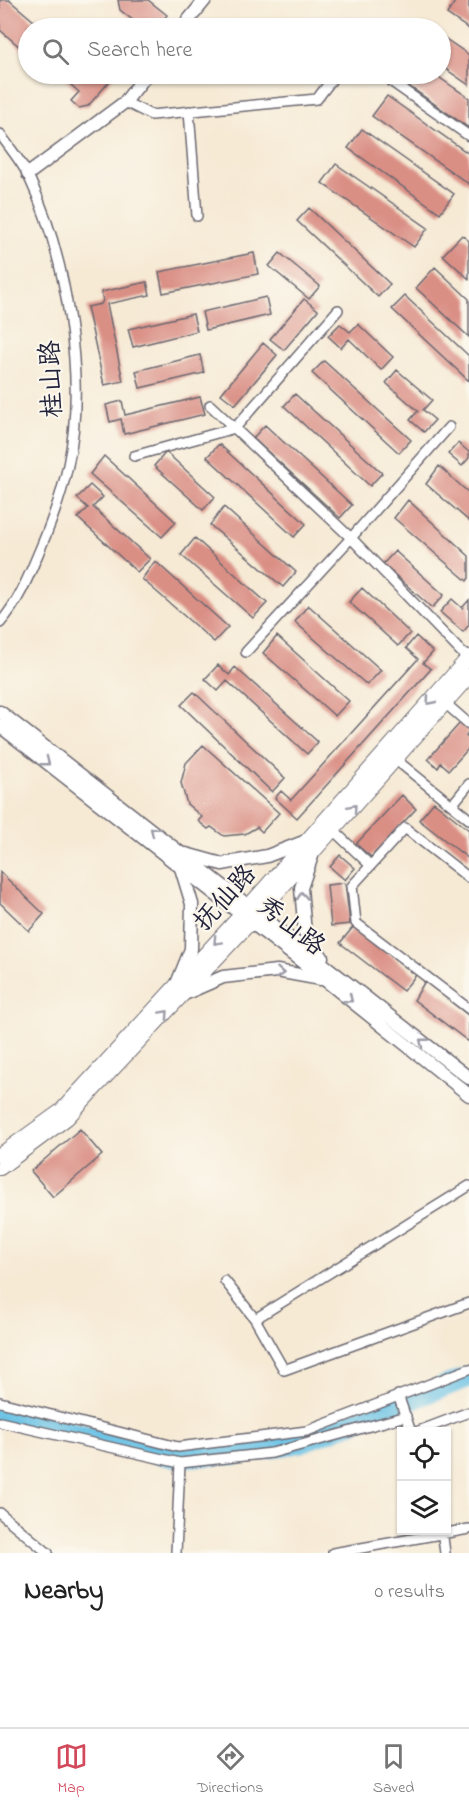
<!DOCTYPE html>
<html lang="en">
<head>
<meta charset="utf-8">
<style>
  body { margin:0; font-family:"Indie Flower","LXGW WenKai TC",sans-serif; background:#f6f6f6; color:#222 }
  .controls { position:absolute; right:18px; bottom:18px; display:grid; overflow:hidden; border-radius:0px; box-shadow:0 2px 4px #0004 }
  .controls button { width:54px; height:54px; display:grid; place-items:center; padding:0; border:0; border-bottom:2px solid #e0e0e0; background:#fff; color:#222; font:30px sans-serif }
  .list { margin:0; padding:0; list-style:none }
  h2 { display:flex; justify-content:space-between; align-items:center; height:78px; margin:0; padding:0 24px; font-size:26px }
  h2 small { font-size:20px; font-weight:400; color:#767676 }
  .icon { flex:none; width:33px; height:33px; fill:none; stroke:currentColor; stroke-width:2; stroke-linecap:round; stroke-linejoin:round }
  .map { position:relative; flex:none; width:469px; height:1553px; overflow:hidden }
  .search { position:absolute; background:#fff; box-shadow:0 2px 4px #0004; left:18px; right:18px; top:18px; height:66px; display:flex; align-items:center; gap:15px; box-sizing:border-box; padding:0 21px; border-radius:33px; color:#767676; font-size:22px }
  .sheet { height:174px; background:#fff }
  nav { display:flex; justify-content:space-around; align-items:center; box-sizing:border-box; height:84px; border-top:2px solid #e0e0e0; background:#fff; font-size:16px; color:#767676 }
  nav a { display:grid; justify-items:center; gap:3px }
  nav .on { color:#d1495b }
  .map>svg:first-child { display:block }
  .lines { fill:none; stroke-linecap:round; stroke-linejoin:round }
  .river { stroke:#67c1e5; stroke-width:21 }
  .building { fill:#da8f85 }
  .minor-casing { stroke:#6c6871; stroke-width:12 }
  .tertiary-casing { stroke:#6c6871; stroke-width:15 }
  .secondary-casing { stroke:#6c6871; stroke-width:16 }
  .minor { stroke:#fff; stroke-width:9 }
  .tertiary { stroke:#fff; stroke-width:12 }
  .secondary { stroke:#fff; stroke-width:14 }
  .oneway { stroke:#9c9ca7 }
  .labels { text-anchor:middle; stroke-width:4.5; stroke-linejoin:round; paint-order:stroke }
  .street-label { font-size:26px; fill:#22223b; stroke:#fbf7ec }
</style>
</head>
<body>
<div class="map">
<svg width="469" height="1553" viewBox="0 0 469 1553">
  <rect width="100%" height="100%" fill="#fbf7ec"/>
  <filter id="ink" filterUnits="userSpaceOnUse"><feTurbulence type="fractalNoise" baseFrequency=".0167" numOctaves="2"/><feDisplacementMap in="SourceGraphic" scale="12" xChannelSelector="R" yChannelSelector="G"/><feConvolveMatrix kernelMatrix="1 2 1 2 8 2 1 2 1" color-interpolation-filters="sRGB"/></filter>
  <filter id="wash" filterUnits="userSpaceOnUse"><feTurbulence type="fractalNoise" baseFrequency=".008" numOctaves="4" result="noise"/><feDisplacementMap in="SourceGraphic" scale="24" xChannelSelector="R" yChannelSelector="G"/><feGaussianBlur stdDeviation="1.35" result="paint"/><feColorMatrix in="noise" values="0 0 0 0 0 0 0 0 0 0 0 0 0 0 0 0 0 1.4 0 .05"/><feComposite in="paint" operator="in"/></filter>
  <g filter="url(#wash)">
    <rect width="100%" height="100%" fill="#f6ead5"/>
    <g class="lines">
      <path class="river" d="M0 1414 173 1457 239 1454 301 1442 469 1377"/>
    </g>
    <g id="blocks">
      <path class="building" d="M0 0H9L42 28H28V54L0 30Z
        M118 0H148L167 15 156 28H143L120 10Z
        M456 0H469V29L447 14Z
        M440 35 469 55V85L440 65Z
        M67 74H116L88 106 79 108 71 101 79 92 63 78Z
        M402 74H434L469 98V128L399 79Z
        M387 96 469 154V184L372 116Z
        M362 129 454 194 440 213 348 148Z
        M336 164 428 228 414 247 322 183Z
        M309 208 390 284 378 297 297 221Z
        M462 235 469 241V279L443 255Z
        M254 253 258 274 163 293 159 272Z
        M280 253 320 286 309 299 269 266Z
        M435 267 469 299V337L416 288Z
        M147 282 150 295 107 304 123 381 104 385 87 307 101 304 103 300 101 292Z
        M405 296 469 356V381L392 309Z
        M266 297 270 315 206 330 202 312Z
        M304 299 318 310 284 350 270 339Z
        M193 314 197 331 133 347 128 329Z
        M340 324 350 332 358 324 393 357 381 370 349 339 341 348 328 336Z
        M263 343 277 355 235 405 221 394Z
        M200 355 204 373 140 388 136 371Z
        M324 361 411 440 399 453 312 373Z
        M397 370 432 400 423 410 435 420 424 432 410 420 418 411 386 383Z
        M295 394 382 473 370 486 284 406Z
        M200 397 205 414 124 434 121 419 110 422 106 405 122 401 125 415Z
        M265 425 352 505 340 518 253 438Z
        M458 443 469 452V458L462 466 448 454Z
        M219 444 306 524 294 537 207 457Z
        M166 452 215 497 203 510 154 466Z
        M104 456 176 522 162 537 90 474Z
        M439 466 469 493V521L426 484Z
        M90 485 103 497 93 507 150 559 137 572 78 518 88 508 77 498Z
        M408 500 469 556V578L467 581 394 518Z
        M224 507 296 572 283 587 210 525Z
        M195 538 267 603 253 618 181 555Z
        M395 551 444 595 432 608 383 564Z
        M155 561 228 627 214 642 142 579Z
        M362 588 410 633 398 646 349 602Z
        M452 599 462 608 469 600V625L463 632 440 612Z
        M308 605 381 670 367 685 295 622Z
        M277 636 349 701 335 716 263 653Z
        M416 636 433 652 423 663 431 669 297 818 275 798 281 791 291 800 418 659 406 648Z
        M218 665 229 675 235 667 318 742 307 754 227 681 218 691 205 679Z
        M194 692 285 778 272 792 181 705Z
        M460 723 469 730 466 736 469 739V748L449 770 441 763 438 768 428 759Z
        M203 745 279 813 262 832 257 827 245 834 224 836 211 827 208 829 198 821 202 817 187 804 181 783 186 763Z
        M402 795 416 809 371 857 356 844Z
        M434 802 469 830V859L419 820Z
        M340 855 355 868 345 880 330 867Z
        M0 872 44 914 29 931 0 903Z
        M345 883 350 924 331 926 327 885Z
        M354 926 416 975 403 991 340 943Z
        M425 981 469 1016V1042L414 1000Z
        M80 1129 102 1155 53 1197 31 1171Z"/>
    </g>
  </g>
  <g filter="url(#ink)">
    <use href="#blocks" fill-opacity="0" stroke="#6c6871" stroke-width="1.5"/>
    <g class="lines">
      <defs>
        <path id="minor" d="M392 82 469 136
          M125 102 151 115 317 99 336 74
          M189 111 197 216
          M0 134C9 147 21 161 28 175 66 255 87 378 68 465 62 493 52 521 41 547 30 573 19 602 0 623
          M210 405 351 538 468 659
          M134 456 235 428 338 310
          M246 652 351 538 449 427
          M445 703 469 724
          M395 759 469 819
          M452 805 469 784
          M333 830 370 865
          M469 878 405 828 352 886 356 923 469 1009
          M225 1281 255 1319 284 1370 469 1303
          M255 1319 469 1186
          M398 1395 411 1432
          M0 1402 178 1447 307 1431 469 1369
          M0 1422 180 1463 272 1453 406 1416
          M416 1432 469 1412
          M0 1513 48 1553
          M442 1530 445 1553
          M176 1553 180 1463
          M333 1553 469 1529"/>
        <path id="tertiary" d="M182 28 205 0
          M28 174 125 102 147 74
          M0 712 469 1078
          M0 726 324 979 469 1095
          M313 853 301 888 305 933 322 957
          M186 854 222 864 267 856 306 841
          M178 981 191 949 192 904 181 868
          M184 994 223 977 277 971 321 979"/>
        <path id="secondary" d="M0 1155 61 1111 241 915 469 657
          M0 1168 67 1118 259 913 469 676"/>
      </defs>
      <use href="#minor" class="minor-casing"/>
      <use href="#tertiary" class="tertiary-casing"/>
      <use href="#secondary" class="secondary-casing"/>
      <use href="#minor" class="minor"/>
      <use href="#tertiary" class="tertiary"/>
      <use href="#secondary" class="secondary"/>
    </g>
    <defs><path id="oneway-chevron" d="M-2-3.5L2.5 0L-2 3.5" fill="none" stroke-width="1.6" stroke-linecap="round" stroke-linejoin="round" transform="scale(1.5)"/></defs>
    <g class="oneway">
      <use href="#oneway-chevron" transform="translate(430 701) rotate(131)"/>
      <use href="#oneway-chevron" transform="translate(46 762) rotate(38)"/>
      <use href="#oneway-chevron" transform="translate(353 808) rotate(-49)"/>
      <use href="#oneway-chevron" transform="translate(154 831) rotate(-142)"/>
      <use href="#oneway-chevron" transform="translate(302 896) rotate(-94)"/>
      <use href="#oneway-chevron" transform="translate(217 941) rotate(133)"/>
      <use href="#oneway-chevron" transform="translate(280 973) rotate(4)"/>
      <use href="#oneway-chevron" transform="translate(349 999) rotate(39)"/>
      <use href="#oneway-chevron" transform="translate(165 1014) rotate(-47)"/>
      <use href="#oneway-chevron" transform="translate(423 1042) rotate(-142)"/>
    </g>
  </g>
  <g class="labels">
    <g class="street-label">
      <text transform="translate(50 379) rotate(-92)" y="9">桂山路</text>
      <text transform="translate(224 897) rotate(-48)" y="9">抚仙路</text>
      <text transform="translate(292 925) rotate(38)" y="9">秀山路</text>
    </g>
  </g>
</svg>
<div class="controls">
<button><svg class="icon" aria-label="locate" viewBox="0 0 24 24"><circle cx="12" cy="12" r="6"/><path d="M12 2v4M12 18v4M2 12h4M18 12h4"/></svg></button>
<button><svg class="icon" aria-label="layers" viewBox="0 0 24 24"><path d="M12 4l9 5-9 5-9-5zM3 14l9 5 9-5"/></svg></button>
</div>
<div class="search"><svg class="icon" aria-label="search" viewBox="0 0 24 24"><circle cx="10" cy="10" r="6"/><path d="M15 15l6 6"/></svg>Search here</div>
</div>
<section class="sheet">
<h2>Nearby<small>0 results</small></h2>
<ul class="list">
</ul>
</section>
<nav>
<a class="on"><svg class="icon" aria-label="map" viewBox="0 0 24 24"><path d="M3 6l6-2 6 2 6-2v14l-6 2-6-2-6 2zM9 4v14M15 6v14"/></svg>Map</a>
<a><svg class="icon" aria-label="directions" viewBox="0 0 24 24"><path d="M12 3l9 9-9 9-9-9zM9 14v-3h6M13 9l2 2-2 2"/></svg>Directions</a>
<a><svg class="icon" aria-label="saved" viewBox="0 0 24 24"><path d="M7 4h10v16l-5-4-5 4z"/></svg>Saved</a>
</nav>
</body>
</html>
